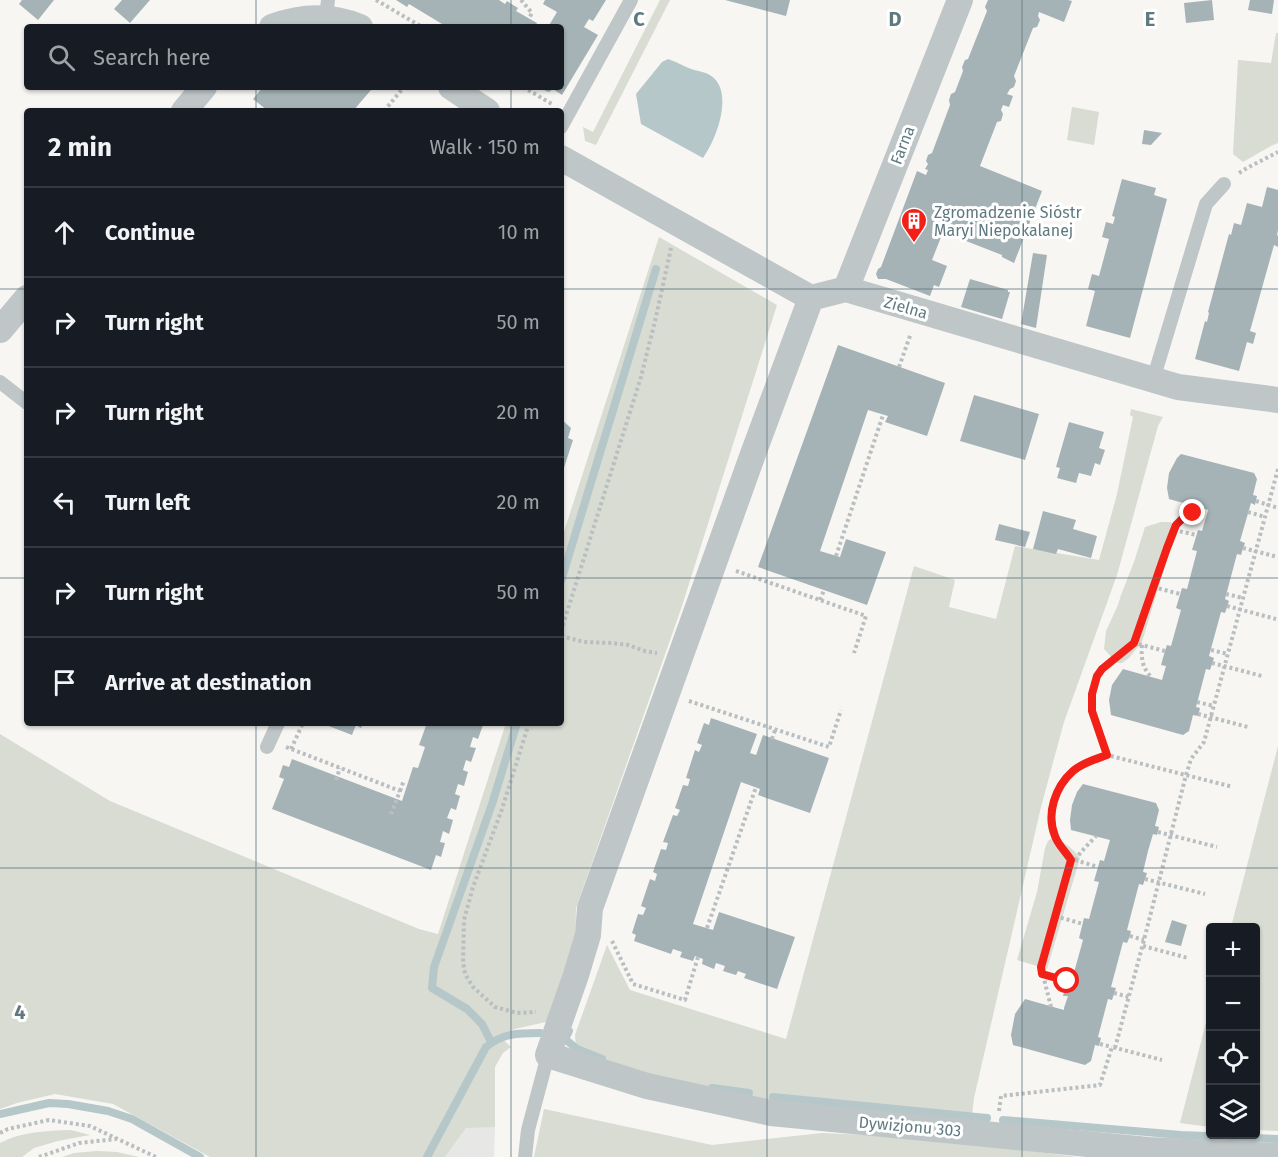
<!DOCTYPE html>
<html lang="en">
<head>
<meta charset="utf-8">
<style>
  body { margin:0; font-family:"Fira Sans",sans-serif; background:#242831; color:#f1f3f6 }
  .controls { position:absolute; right:18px; bottom:18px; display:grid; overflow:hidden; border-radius:6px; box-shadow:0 2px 4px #0004 }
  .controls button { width:54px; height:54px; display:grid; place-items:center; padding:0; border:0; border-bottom:2px solid #363941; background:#171b24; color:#f1f3f6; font:30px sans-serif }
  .stop { position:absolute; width:18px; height:18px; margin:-14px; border:4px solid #f22017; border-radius:50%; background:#fff }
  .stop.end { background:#f22017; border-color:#fff; box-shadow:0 2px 6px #0008 }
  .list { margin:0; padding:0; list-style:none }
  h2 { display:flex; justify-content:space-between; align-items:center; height:78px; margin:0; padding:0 24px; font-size:26px }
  h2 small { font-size:20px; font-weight:400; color:#9ea1a6 }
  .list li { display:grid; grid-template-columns:39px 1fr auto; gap:18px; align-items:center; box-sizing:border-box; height:90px; padding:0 24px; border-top:2px solid #363941 }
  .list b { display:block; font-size:22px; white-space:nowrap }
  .list em { font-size:20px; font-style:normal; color:#9ea1a6 }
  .icon { flex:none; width:33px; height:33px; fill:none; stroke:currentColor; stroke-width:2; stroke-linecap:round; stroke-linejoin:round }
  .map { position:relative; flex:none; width:1278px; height:1157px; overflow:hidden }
  .search { position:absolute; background:#171b24; box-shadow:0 2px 4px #0004; left:24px; top:24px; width:540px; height:66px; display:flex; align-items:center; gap:15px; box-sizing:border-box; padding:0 21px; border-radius:6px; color:#9ea1a6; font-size:22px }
  .panel { position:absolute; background:#171b24; box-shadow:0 2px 4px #0004; left:24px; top:108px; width:540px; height:618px; border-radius:6px }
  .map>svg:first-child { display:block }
  .built { fill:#e7e8e6 }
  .green { fill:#d8dcd2 }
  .water { fill:#b5c7c9 }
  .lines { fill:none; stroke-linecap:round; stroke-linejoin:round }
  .stream { stroke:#b5c7c9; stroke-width:8 }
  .building { fill:#a5b3b6 }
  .path { stroke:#b9bec0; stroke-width:4; stroke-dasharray:3 3; stroke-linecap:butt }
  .service { stroke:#bfc6c8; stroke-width:14 }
  .minor { stroke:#bfc6c8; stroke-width:26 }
  .route { stroke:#f22017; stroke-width:8 }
  .grid { fill:none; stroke:#5f7981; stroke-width:1.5; stroke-opacity:0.55 }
  .labels { text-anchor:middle; stroke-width:6; stroke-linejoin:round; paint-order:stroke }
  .street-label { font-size:16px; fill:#5f7981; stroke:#fff }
  .poi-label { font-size:16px; fill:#5f7981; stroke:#fff; text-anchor:start }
  .grid-label { font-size:20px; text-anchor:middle; font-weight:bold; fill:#5f7981; stroke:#fff; stroke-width:6; stroke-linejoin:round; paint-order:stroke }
</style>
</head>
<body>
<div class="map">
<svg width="1278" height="1157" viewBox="0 0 1278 1157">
  <rect width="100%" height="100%" fill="#f7f6f3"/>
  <path class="built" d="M466 1127H495L494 1157H445Z"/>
  <path class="green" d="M660 0H670L596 145 585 141 583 127 593 132Z
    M1276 33H1278V143L1271 146 1243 162 1233 154 1238 60 1271 63Z
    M1072 107 1099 112 1094 145 1067 140Z
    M659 237 777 305 682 606 576 908 575 956 550 1021 515 1029 499 1036 511 1047 503 1053 495 1067V1127L466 1128 445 1157H210L113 1104 55 1094 17 1103 0 1109V734L110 801 419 929 438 934 506 723H561V541Z
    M1131 409 1163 417 1158 426 1117 575 1064 722 1041 807 974 1098 971 1124 730 1098 576 1051 575 1035 607 945 630 990 786 1039 914 566 955 580 949 607 996 619 1015 546 1099 560 1117 494 1133 417 1130 415Z
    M1161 522H1170L1178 527 1173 544 1170 549 1142 642 1129 658 1122 663H1117L1104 649 1106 631 1118 605 1121 595 1134 562 1145 527Z
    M1278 746V1131L1256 1130V928L1231 927Z
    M1052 838C1063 841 1074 849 1080 858L1047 969 1017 960 1037 892 1045 848 1048 841Z
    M1210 1007V1127L1180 1123Z
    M544 1109 712 1145 822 1133 934 1138 1077 1157H534Z
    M71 1130 90 1135 58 1141 34 1148 22 1157H0V1143C23 1131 46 1131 71 1130Z
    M97 1151 117 1152 139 1157H62L74 1153Z"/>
  <path class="water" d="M668 59C677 62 685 67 694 70 699 71 704 72 708 74 736 88 717 139 703 158L641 124 636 94 662 62Z"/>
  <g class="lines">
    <path class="stream" d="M561 581 656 269
      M569 1031 565 1039 577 1049 602 1059
      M491 1042 482 1024 467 1009 432 988 434 967 492 804 517 723
      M712 1088 749 1093
      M773 1097 987 1118
      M0 1114 49 1103 68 1104 108 1111 132 1119 200 1157
      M1003 1120 1181 1135 1278 1139
      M427 1157 486 1047C503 1033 518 1033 540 1033"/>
  </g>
  <path class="building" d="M22 0H54L38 20 19 4Z
    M122 0H150L130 23 114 9Z
    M396 0H499L505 4 507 1 518 8 516 11 537 23 535 27H447L409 4 407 7Z
    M545 0H606L593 21 589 19 584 27 598 35 562 95 553 89 549 92 546 91 539 87H561V27H548L557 12 543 4Z
    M725 0H790L786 16Z
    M988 0H1068L1072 1 1064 22 1039 12 1038 16 1040 20 1037 27 1033 28 1014 76 1016 81 1014 87 1010 89 1007 94 1013 96 1009 107 1003 105 1001 110 1003 114 1001 121 997 122 980 166 1042 191 1014 263 1002 257V255L943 232 932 260 947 266 939 287 934 285 930 296 886 279H878L876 274 878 269 881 267 917 171 926 175 928 170 925 169 928 164 926 161 928 155 932 153 950 105 949 100 951 94 955 92 963 71 962 67 965 60 968 59 987 11 985 7Z
    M1212 0 1214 20 1186 23 1184 3Z
    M1250 0H1274L1272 14 1248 10Z
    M263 87H366L371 90 353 111H268L253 99Z
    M1144 130 1162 133 1151 145 1142 144Z
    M1122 179 1156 188 1154 195 1167 199 1130 338 1086 326 1095 291 1088 289 1092 274 1099 276 1109 239 1102 237 1106 222 1113 224 1115 217 1112 216Z
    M1267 187 1278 190V230L1277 235 1278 236V247L1274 245 1250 331 1256 333 1253 344 1247 342 1239 371 1195 359 1205 321 1207 322 1209 313 1208 312 1229 234 1231 235 1234 223 1241 225 1247 203 1262 207Z
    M1033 253 1047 255 1036 328 1021 324Z
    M970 279 1008 290V292H1010L1002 319 961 307Z
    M838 345 945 383 927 436 885 422 888 416 868 410 820 551 840 557 846 539 886 552 867 605 758 567Z
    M974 395 1039 414 1025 460 960 441Z
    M561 419 571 428 568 438 573 440 561 477Z
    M1069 422 1104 432 1099 448 1105 450 1100 465 1095 463 1091 476 1079 473 1076 483 1057 478 1060 468 1056 467Z
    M1181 454 1254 473 1257 479 1253 495 1257 496 1255 505 1251 503 1240 541 1245 543 1243 548 1241 555 1237 554 1225 599 1229 601 1225 613 1221 612 1209 656 1214 658 1210 670 1206 669 1196 707 1200 708 1198 716 1193 715 1189 731 1183 735 1111 715 1109 700 1112 685 1123 669 1162 680 1166 666 1161 665 1165 651 1167 645 1171 646 1181 610 1176 608 1182 588 1187 589 1197 551 1192 550 1198 530 1202 531 1208 510 1169 499 1167 488 1169 473 1177 458Z
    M1043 511 1076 520 1073 529 1097 536 1091 558 1058 549 1056 554 1033 549Z
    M999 524 1030 532 1025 547 995 540Z
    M711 718 757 734 750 753 756 755 763 735 829 758 810 813 758 795 760 789 741 782 693 924 713 930 719 912 795 937 777 989 744 978 746 974 738 971 736 975 723 971 725 966 716 963 714 969 702 964 703 959 695 956 693 961 680 957 682 952 673 949 671 954 634 941 636 935 632 933 638 914 643 915 646 908 641 906 650 879 655 881 657 874 653 872 661 849 666 850 668 843 663 842 673 815 677 816 680 810 675 808 683 785 688 786 690 779 686 778 695 750 699 752 702 745 697 743 704 723 709 725Z
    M321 723H363L361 728 356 725 352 735Z
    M427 723H477L483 725 478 739 473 737 470 747 476 748 471 762 466 760 463 770 468 772 464 786 458 784 455 794 460 796 456 810 451 808 447 818 453 820 449 834 443 831 440 842 445 843 441 857 436 855 431 870 272 809 284 779 279 777 283 765 289 767 292 759 402 801 413 767 418 768 425 747 419 745Z
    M1083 784 1156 803 1159 810 1155 826 1159 827 1157 835 1153 834 1148 851 1143 872 1147 873 1143 885 1139 884 1127 930 1131 931 1130 936 1127 943 1123 942 1111 987 1116 988 1112 1000 1108 999 1098 1037 1101 1038 1099 1046 1095 1045 1091 1061 1085 1065 1013 1045 1011 1035 1015 1014 1025 999 1064 1010V1008L1068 996H1063L1069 975 1073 976 1083 940 1079 938 1084 918 1089 919 1099 882 1094 881 1100 860 1104 861 1110 840 1071 830 1070 820 1072 805 1077 792Z
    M1172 920 1187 925 1181 946 1165 942Z"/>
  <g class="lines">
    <path class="path" d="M376 0 422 27
      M521 0 532 13 529 18
      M523 87 552 104
      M384 111 404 87
      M1239 173 1247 168 1278 152
      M899 367 911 333
      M1256 501 1278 508
      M1248 512 1265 517
      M1174 530 1196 535
      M1243 548 1278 557
      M836 556 883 415
      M736 571 866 616 854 653
      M1153 587 1180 594
      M1226 594 1243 598
      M820 600 824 590
      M1227 606 1276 619
      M561 631 641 377 656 317 671 248
      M561 636 584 642 612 643 628 645 645 651 657 653
      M1134 643 1167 548 1176 525 1188 515 1203 508
      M1142 645C1141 658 1142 667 1151 677
      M1211 650 1228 654
      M1165 651 1134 643 1102 669 1097 676 1092 694V711L1107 755 1233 787
      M1212 663 1262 676
      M689 701 829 747 841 710
      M1197 702 1214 706
      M1198 714 1248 727
      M529 723 502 809 473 887 464 920 463 962 465 974 473 987 495 1007 517 1013 536 1012
      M772 739 775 730
      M286 747 400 791 391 814
      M291 749 303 723
      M336 780 340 768
      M400 791 404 780
      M1158 832 1217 847
      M1075 860 1081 852 1096 836
      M1075 860 1098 867
      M1145 879 1205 894
      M1055 916 1083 924
      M707 928 756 787
      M1130 936 1144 940
      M612 941 633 984 685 1000 698 957
      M1143 946 1188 958
      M1042 974 1067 981
      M1114 993 1129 997
      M1051 1007 1041 967 1071 860C1066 852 1058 845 1055 836 1046 814 1055 787 1073 771 1083 763 1096 759 1107 755
      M1100 1044 1112 1047
      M1115 1048 1144 940 1186 775 1191 759 1204 742 1278 469
      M999 1111 1001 1096 1100 1085 1112 1047 1162 1060
      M0 1133 8 1129 49 1120 90 1126 156 1157
      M39 1157 79 1143 116 1139"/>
    <path class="service" d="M326 18 328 0
      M561 127 631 0
      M1153 380 1206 204 1224 184
      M0 382 27 403
      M267 747 278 723
      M525 1157 528 1130 548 1055"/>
    <path class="minor" d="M272 27C301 16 331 15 360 27
      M451 87 487 111
      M184 111 204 87
      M561 158 811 298 846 289 1178 387 1278 400
      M846 289 960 0
      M811 298 753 454 590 908 588 935 576 975 548 1055 647 1086 771 1113 1148 1150 1278 1156
      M0 330 27 298"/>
  </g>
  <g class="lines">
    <path class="route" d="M1067 981 1042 974 1041 967 1071 860C1066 852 1058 845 1055 836 1046 814 1055 787 1073 771 1082 763 1096 759 1107 755L1092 711V694L1097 676 1102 669 1134 643 1167 548 1176 525 1182 519 1193 513"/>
  </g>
  <path class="grid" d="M256 0V27M511 0V27M767 0V1157M1022 0V1157M256 87V111M511 87V111M0 289H27M561 289H1278M0 578H27M561 578H1278M256 723V1157M511 723V1157M0 868H1278"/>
  <defs>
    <symbol id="building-pin" viewBox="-11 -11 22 30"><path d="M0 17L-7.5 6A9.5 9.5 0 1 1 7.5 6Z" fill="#f22017" stroke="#fff"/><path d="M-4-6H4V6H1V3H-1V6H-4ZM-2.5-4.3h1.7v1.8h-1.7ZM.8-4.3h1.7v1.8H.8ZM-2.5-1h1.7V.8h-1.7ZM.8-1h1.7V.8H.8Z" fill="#fff"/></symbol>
  </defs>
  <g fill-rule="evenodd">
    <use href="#building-pin" x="899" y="206" width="30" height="40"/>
  </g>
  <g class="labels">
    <g class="street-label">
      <text transform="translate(902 145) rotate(-69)" y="6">Farna</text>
      <text transform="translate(906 307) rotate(16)" y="6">Zielna</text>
      <text transform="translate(910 1126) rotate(5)" y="6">Dywizjonu 303</text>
    </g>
    <g class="poi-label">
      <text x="934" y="218">Zgromadzenie Sióstr<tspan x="934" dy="18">Maryi Niepokalanej</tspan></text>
    </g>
  </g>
  <g class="grid-label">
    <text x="639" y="26">C</text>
    <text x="895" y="26">D</text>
    <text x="1150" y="26">E</text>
    <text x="20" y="1019">4</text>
  </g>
</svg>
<div class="controls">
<button>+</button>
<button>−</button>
<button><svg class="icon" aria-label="locate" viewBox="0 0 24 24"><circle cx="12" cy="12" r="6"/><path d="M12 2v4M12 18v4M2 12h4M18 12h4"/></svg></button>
<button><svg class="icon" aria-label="layers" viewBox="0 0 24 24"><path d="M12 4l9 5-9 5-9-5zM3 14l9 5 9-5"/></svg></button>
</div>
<div class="stop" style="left:1067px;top:981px"></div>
<div class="stop end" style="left:1193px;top:513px"></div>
<div class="search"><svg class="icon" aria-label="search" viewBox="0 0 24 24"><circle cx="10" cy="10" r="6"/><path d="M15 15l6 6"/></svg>Search here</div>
<section class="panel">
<h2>2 min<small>Walk · 150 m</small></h2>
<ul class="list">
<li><svg class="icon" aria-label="ahead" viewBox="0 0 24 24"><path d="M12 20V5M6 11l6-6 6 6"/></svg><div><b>Continue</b></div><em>10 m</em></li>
<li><svg class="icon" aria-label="right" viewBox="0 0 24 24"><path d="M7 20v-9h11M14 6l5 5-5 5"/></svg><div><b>Turn right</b></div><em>50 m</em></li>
<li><svg class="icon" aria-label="right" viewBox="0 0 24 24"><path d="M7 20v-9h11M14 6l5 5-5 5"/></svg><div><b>Turn right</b></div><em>20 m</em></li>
<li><svg class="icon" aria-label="left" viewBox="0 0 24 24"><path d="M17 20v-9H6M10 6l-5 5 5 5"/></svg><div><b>Turn left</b></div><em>20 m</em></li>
<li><svg class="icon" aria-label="right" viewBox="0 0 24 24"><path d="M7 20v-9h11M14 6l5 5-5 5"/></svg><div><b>Turn right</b></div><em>50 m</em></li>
<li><svg class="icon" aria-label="arrive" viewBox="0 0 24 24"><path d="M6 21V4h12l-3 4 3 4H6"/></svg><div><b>Arrive at destination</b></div></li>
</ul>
</section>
</div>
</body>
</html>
